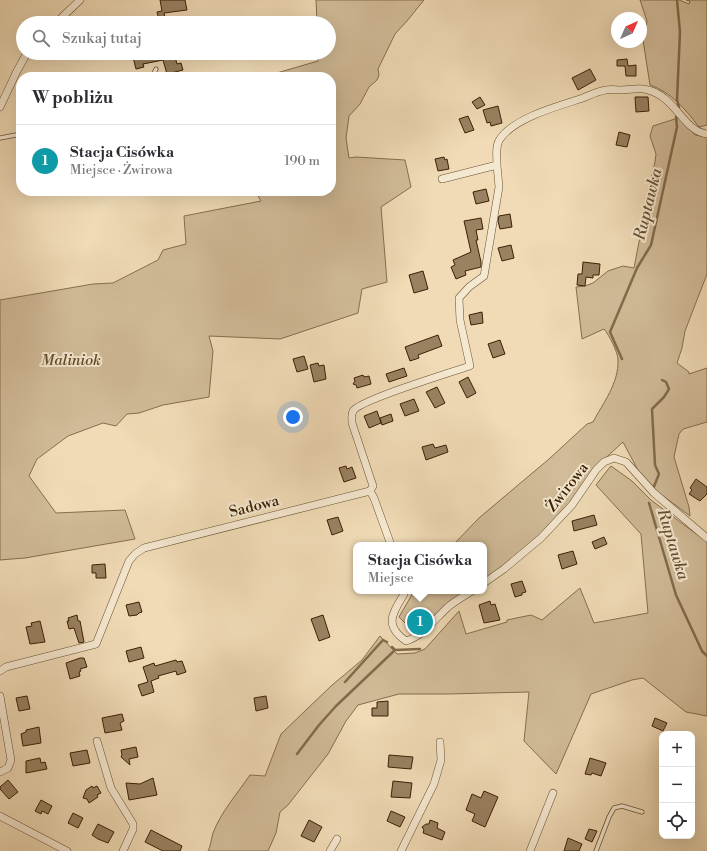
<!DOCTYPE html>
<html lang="pl">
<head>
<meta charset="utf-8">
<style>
  body { margin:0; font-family:"Libre Bodoni",serif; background:#f2f2f3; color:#2b2b33 }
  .controls { position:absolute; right:12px; bottom:12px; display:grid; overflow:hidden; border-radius:8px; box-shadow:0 4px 16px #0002 }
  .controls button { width:36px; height:36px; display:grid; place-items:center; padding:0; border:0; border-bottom:1px solid #e1e1e2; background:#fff; color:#2b2b33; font:20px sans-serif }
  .compass { position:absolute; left:611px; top:12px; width:36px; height:36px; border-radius:50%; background:#fff; box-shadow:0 4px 16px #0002; rotate:45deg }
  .you { position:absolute; left:293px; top:417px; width:14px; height:14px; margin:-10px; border:3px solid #fff; border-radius:50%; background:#1a73e8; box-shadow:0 0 0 6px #1a73e833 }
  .badge { display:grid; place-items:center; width:26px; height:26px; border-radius:50%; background:#0f766e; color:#fff; font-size:13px; font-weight:700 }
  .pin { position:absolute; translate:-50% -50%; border:2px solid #fff; box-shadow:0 1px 4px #0006 }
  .popup { position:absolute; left:353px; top:542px; width:134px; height:52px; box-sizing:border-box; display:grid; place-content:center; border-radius:8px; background:#fff; filter:drop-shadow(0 1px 3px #0005); font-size:13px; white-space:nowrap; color:#7c7c81 }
  .popup b { font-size:15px; color:#2b2b33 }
  .popup::after { content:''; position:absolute; left:50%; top:100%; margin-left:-8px; border:8px solid transparent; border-top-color:#fff }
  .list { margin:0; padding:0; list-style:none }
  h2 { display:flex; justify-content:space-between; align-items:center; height:52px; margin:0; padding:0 16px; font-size:17px }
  h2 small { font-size:13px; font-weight:400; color:#7c7c81 }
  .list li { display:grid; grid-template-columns:26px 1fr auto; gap:12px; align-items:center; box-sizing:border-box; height:72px; padding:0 16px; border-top:1px solid #e1e1e2 }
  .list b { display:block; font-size:15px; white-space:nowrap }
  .list p { margin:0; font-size:13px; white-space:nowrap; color:#7c7c81 }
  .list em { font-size:13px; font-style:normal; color:#7c7c81 }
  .icon { flex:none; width:22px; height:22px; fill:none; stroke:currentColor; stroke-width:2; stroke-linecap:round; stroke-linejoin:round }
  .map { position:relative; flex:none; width:707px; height:851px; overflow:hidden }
  .search { position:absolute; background:#fff; box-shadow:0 4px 16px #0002; left:16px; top:16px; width:320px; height:44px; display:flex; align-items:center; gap:10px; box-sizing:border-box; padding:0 14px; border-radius:22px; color:#7c7c81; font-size:15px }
  .panel { position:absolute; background:#fff; box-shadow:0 4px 16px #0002; left:16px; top:72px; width:320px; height:124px; border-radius:16px }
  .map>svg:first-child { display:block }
  .green { fill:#d1bb98; stroke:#866e4e }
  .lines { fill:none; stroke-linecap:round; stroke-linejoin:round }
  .stream { stroke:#826a4b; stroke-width:2.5 }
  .building { fill:#998161; stroke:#3b2005 }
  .lane-casing { stroke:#684f31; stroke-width:5 }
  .street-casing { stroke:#684f31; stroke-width:8 }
  .lane { stroke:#f5e8d0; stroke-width:3.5 }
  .street { stroke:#f5e8d0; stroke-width:7 }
  .labels { text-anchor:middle; stroke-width:4; stroke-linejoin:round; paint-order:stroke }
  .park-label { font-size:15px; font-style:italic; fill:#60472a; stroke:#f5e8d0 }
  .street-label { font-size:15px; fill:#3b2005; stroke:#f5e8d0 }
  .water-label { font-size:16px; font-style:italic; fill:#654b2e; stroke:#f5e8d0 }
</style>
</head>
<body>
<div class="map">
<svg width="707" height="851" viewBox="0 0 707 851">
  <rect width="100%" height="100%" fill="#f0dbb6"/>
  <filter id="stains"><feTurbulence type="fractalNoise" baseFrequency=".005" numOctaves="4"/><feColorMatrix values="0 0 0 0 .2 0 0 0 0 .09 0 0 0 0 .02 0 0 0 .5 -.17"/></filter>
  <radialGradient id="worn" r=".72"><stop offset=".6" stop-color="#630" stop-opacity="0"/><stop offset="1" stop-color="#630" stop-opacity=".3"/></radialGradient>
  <path class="green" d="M316 0H424L407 21 395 34 378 69 379 75 377 80 369 87 360 104 349 116 346 138 349 158 356 157 405 160 411 187 381 207 387 282 362 289 358 313 280 339 209 336 213 351 209 397 163 405 139 413 127 414 116 426 103 423 68 436 37 459 29 476 56 513 125 510 135 539 25 558 0 560V300L93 284 113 283 158 260 163 250 186 244 184 216 261 201 255 191H331V77H263L318 61V53H329V23H317Z
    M640 0H679L689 4 690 1 686 0H707V125L699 127C686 110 671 92 650 85L643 40 647 21Z
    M677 112 695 135 707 137V274L685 331 682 348 677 363 689 372V374L707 368V422L683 429 679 434 674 457 689 507 690 516 658 492 640 474 623 442 598 465 578 493 544 532 484 581V545H453L479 518 549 459 587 424 593 422C603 403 619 383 618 360 618 352 609 335 604 329L582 339 576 287 585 286 593 283 608 271 623 266 634 268 644 216V209L655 162 656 154 650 136 653 126 678 118Z
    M611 466 632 481 651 500 707 542V716L686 712 643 678 632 680 591 694 556 774 524 741 529 692 447 694H399L358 705 346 721 328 754 288 805 280 812 276 833 268 851H208C211 846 211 839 213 833 221 812 237 794 250 775L265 776 281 734 331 686 362 660 380 636 397 654 415 653 425 649 459 611 466 634 507 622V620L531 615 542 620 580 588 594 623 648 613 641 534 596 485 606 472Z
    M414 591H469L413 631 399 617Z"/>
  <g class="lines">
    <path class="stream" d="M677 0 680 32 677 100 679 108
      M622 359 610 332 637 268 651 245 677 127 676 117
      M653 489 659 474 655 465 652 409 664 397 669 389 666 382 662 380
      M649 503 676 595 702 651 707 656
      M392 647 395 650 420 649
      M345 682 383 640 387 642
      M297 754 319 725 336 706 395 650"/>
  </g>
  <path class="building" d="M160 0H185L187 10 164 13 166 23H160L157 12 162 11Z
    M147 53H174L177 64 181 63 183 70 167 74 163 60 143 64 144 67 136 69 133 57Z
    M627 59 628 66 636 65V76H626L625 66H617V60Z
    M590 69 596 80 578 90 572 78Z
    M480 97 485 105 477 109 472 102Z
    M635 97H648L649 111 636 112Z
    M498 106 502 123 491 126 490 122 487 123 483 110Z
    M468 116 474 130 465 133 459 119Z
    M619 132 630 135 627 147 616 145Z
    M444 157 445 160 447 159 449 169 438 171 435 159Z
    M486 189 489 201 476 204 473 192Z
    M510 214 512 227 500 229 498 221 499 216Z
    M481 218 483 229 476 230 478 240H476L481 262V267L465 271 466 275 456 279 451 267 455 265 453 260 471 252 464 221Z
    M511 245 514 258 502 261 498 248Z
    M583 262 600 264 599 275H593V278L586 277 585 286 577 285 578 274H582Z
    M423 271 428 289 414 293 409 275Z
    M482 312 483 323 471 325 469 315Z
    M438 335 442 346 418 355 419 358 410 361 405 347Z
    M500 340 505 354 493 358 488 344Z
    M304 356 308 369 297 372 293 359Z
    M318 363 319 366 324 365 326 379 314 382 310 365Z
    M404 368 407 376 389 382 386 374Z
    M363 375 364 377 369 376 371 384 357 388 356 385 353 384 355 381 354 378Z
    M468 377 476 393 467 398 459 382Z
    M437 387 445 403 435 408 426 392Z
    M414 399 419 411 405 416 400 404Z
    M377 411 381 423 369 428 364 416Z
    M391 414 393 421 382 425 380 418Z
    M433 444 435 448 446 445 448 452 426 460 422 447Z
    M346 466 347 469 352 467 356 478 344 482 339 468Z
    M696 479 707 487V494L700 501 689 494 692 490 690 488Z
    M594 515 597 525 574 531 572 521Z
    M338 517 343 531 332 535 327 520Z
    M604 537 607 544 595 549 592 542Z
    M573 551 577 564 562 569 558 555Z
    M105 564 106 578H96V573H92V565Z
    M522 581 526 592 522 593V595L515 597 511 584Z
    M490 601 491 605 495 604 500 620 484 623 479 605Z
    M139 602 142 612 139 613 137 615 129 616 126 605Z
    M77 615 78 621H80L84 642 79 643 74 628 69 629 67 621H69L68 618Z
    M323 615 330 637 319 641 311 619Z
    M40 621 45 642 30 644 26 627 32 626 31 623Z
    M141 647 144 658 129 662 126 651Z
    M80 658H84L87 667 80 669 81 671 79 672 80 676 70 679 66 663Z
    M176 660 177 662 182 661 186 672 177 675 176 671 158 676 159 678 151 681 154 692 142 696 138 685 148 682 143 667 154 663 155 666Z
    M27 696 30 709 19 711 16 698Z
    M266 696 268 708 256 711 254 698Z
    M388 701V716H372V708H377V702Z
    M122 714 124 721 120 723 122 730 105 733 102 718Z
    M655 718 667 723 663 731 652 726Z
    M39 727 41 743 23 746 21 734 26 732V730Z
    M136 747 138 757 129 759 130 765 121 757 122 755 121 750Z
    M87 750 90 763 73 766 70 753Z
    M389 755 413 757 411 769 388 767Z
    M40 758 41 763 45 762 47 769 26 773V761Z
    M590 758 606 763 601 776 592 773 591 775 585 774Z
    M153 778 157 795 129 800 126 783 140 784Z
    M8 780 18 792 9 799 0 789V787Z
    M393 781 412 783 410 798 391 797Z
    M92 786 93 788 97 786 101 793 97 795 98 797 89 803 87 799 83 798 86 790Z
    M484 791 498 797 485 827 472 821 475 814 466 810 472 794 481 798Z
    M41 800 52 806 48 814 42 811 41 814 35 811Z
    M391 811 405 817 400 827 387 821Z
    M73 813 83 818 78 828 68 823Z
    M309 820 322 827 314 842 301 836Z
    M430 820 438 823 437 828 445 832 442 840 423 833 424 830 422 827 426 824H429Z
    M98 824 114 832 108 843 98 839 92 835Z
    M589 829 597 831 592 842 585 839Z
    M151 830 182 846 180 851H163L145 842Z
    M568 838 582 844 579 851H564Z"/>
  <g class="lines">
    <defs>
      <path id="lane" d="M152 77 156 69
        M0 138 21 134
        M596 851 609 817 614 808 622 806 642 812"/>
      <path id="street" d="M56 23 80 0
        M0 107 17 71 27 53
        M497 165C497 157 495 146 500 139 514 118 558 106 580 99 588 96 598 91 606 90 611 89 616 90 621 90 631 90 639 87 648 90 676 97 683 131 707 134
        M370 491 374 498 391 545
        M484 583 504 569 541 538 572 505 596 470 604 462 614 458 626 462 654 493 707 538
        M404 591V594C393 613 383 625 406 641 423 636 435 619 448 607 455 601 464 596 472 591
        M0 671 6 667 96 644 129 561 135 554 144 548 370 491 373 486 352 423C352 419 351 415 353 411 360 400 452 372 470 366L460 320 459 298 469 287 484 276 499 187 497 165 442 179
        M0 696 11 760 8 768 0 772
        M97 741 111 788 133 824V829L123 851
        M0 816 67 851
        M330 851 337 839
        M401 851 434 784 441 760 440 742
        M530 851 553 793"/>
    </defs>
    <use href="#lane" class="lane-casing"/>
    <use href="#street" class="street-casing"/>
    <use href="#lane" class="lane"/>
    <use href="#street" class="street"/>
  </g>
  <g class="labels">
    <g class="park-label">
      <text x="71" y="365">Maliniok</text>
    </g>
    <g class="street-label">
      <text transform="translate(567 487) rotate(-52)" y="5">Żwirowa</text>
      <text transform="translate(254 506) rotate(-14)" y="5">Sadowa</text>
    </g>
    <g class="water-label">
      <text transform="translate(647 204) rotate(-76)" y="6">Ruptawka</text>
      <text transform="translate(674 544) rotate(73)" y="6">Ruptawka</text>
    </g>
  </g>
  <rect width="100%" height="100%" filter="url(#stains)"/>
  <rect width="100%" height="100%" fill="url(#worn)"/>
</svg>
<div class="controls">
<button>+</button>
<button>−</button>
<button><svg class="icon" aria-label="locate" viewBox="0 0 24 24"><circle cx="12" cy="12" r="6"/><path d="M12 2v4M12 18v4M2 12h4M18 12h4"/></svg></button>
</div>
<svg class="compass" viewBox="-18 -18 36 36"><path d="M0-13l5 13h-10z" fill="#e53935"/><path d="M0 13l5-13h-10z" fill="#7c7c81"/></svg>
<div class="you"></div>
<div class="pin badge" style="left:420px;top:622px;background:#0f9aa8">1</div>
<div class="popup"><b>Stacja Cisówka</b>Miejsce</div>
<div class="search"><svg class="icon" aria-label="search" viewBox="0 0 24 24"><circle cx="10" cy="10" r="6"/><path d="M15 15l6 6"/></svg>Szukaj tutaj</div>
<section class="panel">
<h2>W pobliżu<small></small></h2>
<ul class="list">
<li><span class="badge" style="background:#0f9aa8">1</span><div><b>Stacja Cisówka</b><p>Miejsce · Żwirowa</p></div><em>190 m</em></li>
</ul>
</section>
</div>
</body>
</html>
